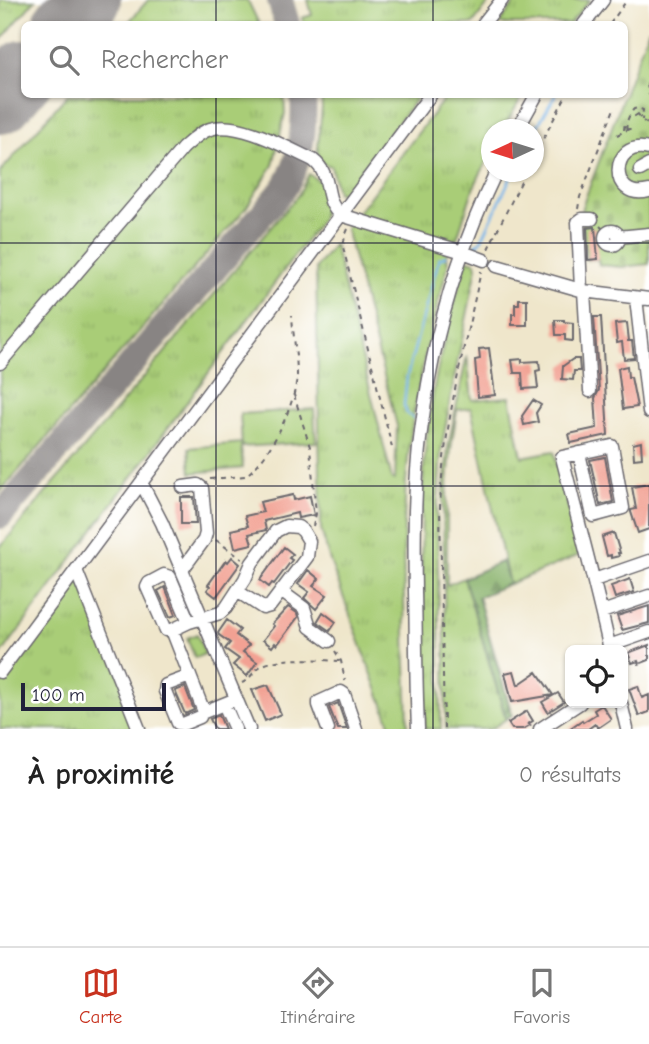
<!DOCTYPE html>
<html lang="fr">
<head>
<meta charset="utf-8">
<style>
  body { margin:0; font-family:"Comic Neue",sans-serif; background:#f6f6f6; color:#222 }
  .controls { position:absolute; right:21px; bottom:21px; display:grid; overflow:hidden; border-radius:10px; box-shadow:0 2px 5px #0004 }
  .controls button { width:63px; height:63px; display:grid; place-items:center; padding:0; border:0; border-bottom:2px solid #e0e0e0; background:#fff; color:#222; font:35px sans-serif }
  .compass { position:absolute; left:481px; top:119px; width:63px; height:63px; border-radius:50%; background:#fff; box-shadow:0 2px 5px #0004; rotate:266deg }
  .scale { position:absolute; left:21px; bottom:18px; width:145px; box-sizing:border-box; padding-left:7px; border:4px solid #22223b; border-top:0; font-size:19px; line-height:24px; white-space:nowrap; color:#22223b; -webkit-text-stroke:5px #fff; paint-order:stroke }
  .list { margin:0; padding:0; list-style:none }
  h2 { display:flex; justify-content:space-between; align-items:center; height:91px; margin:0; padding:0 28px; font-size:30px }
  h2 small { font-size:23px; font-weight:400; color:#767676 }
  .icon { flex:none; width:38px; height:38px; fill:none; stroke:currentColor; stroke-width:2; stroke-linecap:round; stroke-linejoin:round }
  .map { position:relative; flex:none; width:649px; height:729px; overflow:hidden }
  .search { position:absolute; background:#fff; box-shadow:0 2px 5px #0004; left:21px; right:21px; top:21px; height:77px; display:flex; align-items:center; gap:18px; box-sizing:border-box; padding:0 24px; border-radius:10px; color:#767676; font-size:26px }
  .sheet { height:217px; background:#fff }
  nav { display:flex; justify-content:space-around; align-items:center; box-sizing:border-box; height:98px; border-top:2px solid #e0e0e0; background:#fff; font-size:19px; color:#767676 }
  nav a { display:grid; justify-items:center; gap:4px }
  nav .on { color:#c8321e }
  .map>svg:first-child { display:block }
  .grass { fill:url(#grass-tufts); stroke:#667859; stroke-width:2 }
  .forest { fill:url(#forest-firs); stroke:#546952; stroke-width:2 }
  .cemetery { fill:url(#cemetery-stones); stroke:#667859; stroke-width:2 }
  .green { fill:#a9cd77; stroke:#667859; stroke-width:2 }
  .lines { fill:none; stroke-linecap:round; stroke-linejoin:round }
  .stream { stroke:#78b6eb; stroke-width:2.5 }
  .taxiway { stroke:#888483; stroke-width:26 }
  .runway { stroke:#888483; stroke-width:66 }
  .building { fill:#f2a193 }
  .minor-casing { stroke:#6a676d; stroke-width:15 }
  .path { stroke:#6a676d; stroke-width:2; stroke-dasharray:5 5; stroke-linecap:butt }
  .minor { stroke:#fff; stroke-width:12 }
  .grid { fill:none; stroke:#22223b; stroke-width:2; stroke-opacity:0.55 }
</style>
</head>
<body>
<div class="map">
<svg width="649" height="729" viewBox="0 0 649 729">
  <defs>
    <pattern id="grass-tufts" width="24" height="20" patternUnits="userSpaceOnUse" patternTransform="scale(1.75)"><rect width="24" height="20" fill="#a9cd77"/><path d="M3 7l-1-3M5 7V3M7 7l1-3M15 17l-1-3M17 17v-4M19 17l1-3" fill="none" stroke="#91b068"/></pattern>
    <pattern id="forest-firs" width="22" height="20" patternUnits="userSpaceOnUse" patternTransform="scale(1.75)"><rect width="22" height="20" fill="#86b068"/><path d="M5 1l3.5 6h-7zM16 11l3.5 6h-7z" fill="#6d8f57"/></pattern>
    <pattern id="cemetery-stones" width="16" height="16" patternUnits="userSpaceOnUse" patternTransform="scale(1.75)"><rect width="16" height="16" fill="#a9cd77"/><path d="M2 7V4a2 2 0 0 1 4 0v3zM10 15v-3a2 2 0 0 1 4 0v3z" fill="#91b068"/></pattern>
  </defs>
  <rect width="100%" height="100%" fill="#fff"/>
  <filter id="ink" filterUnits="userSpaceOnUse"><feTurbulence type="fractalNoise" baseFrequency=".0143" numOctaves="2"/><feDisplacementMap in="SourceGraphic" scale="14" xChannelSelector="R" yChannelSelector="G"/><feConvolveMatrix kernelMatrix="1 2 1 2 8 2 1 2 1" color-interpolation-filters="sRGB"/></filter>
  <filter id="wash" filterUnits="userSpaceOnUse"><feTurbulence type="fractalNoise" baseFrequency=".00686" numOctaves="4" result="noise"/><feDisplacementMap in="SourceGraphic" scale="28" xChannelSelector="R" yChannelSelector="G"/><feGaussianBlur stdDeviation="1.57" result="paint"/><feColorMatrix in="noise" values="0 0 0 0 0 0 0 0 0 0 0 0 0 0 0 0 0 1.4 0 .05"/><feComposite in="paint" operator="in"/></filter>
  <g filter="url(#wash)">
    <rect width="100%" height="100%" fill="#efe6cb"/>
    <path class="grass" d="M0 0H35L0 41Z
      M148 0H246L249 3 259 24H127Z
      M308 0H491L473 24H304L302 18 312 15Z
      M517 0H590L570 24H499Z
      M67 95H284L285 113 273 165 246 208 0 492V172Z
      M321 95H419L345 192 337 193 331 166 324 164 317 156 322 107Z
      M447 95H523L503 129 491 130V152L473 189 457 238 449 246 447 255 448 266C430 330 415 391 408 458 399 548 406 639 408 729H392L329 558 321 529 316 268 334 244 392 479 395 480 397 426 346 228Z
      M309 174 322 183 324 207 321 220 0 656V547L299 194Z
      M467 260 476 262 477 267 455 374 441 451 437 514 441 729H425C424 683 423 637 422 591 421 536 421 481 428 426 435 369 450 315 467 260Z
      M467 355 472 400 510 397 522 457 554 451 580 555 509 584 471 408 457 410 451 449 447 495V585L464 578 506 719 491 729H446L443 500 448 447Z
      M79 574 141 729H0V682Z"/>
    <path class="forest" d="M503 561 509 584 478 597 512 715 506 719 464 578Z"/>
    <path class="cemetery" d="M649 28V264L622 267 599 265 598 259 586 260 581 214 582 207Z"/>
    <path class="green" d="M314 409 316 442 241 447 243 468 191 473 189 448 241 443 242 447 240 414Z
      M197 634 205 654 195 658 187 638Z"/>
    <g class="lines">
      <path class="stream" d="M534 132 556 94
        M474 247 480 242 485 233 513 172
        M413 418 407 414 404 405 407 376 439 259 446 256"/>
      <path class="taxiway" d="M280 0 287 24
        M0 516 251 227C262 213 276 200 286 185 302 158 305 125 303 94"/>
      <path class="runway" d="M66 24 88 0
        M0 101 24 73"/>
    </g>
    <g id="blocks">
      <path class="building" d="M595 227 598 259 588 260 587 228Z
        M519 299H527V325H512V314H515V304H519Z
        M594 317H601L608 435 571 443 569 434 597 428 595 398 599 390Z
        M555 320H564V322L573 323V341L565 340V335H556Z
        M627 323 629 341H627H632L634 358 624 359 622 342 617 343 615 324Z
        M489 348 495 395 478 397 475 360 480 359 479 349Z
        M522 359V362L539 361 540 370 536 371 538 388 523 389 522 373H514L512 360Z
        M573 359H579L580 371H574L573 380 562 379 563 366Z
        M627 366 628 377H631L637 407 623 409 618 368Z
        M533 400 541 405 536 413 538 422 524 425 522 416Z
        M641 442 642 458 634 459 633 444Z
        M605 457 613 502 600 505 590 460Z
        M649 484V529L638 533 631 512V510L636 509 632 487Z
        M293 495 294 500 310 496 314 515 298 518 297 513 264 521 266 530 249 534 252 544 235 548 231 530 248 526 245 516 263 512 260 502Z
        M181 497H194L196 524H181Z
        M614 533 620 553H618L619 556 611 558V555L607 556 602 537Z
        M284 547 293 554 289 558 292 560 274 584 272 583 269 587 260 580Z
        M232 557 240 564 216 597 207 590 210 586 208 585 226 560 228 562Z
        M308 570 319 579 313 586 327 595 316 609 304 598 309 592 298 584Z
        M630 579 634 592 615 598 611 586Z
        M165 587 176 615 170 617 158 591Z
        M649 606V623L622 630 617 616Z
        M288 607 297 613 298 617 277 645 275 643 272 647 263 640 274 626 272 624Z
        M323 612 336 622 330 631 317 622Z
        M227 620 240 630 236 635 249 645 243 652 257 662 247 676 233 665 239 659 225 649 230 643 219 635 218 633Z
        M649 645V660L639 664 638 661 632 663 628 653Z
        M514 671 518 685 537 672 553 695 512 702 505 673Z
        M268 685 281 714 265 721 252 690Z
        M638 686 642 698 649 695V712L639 716 629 689Z
        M185 687 194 710 185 714 175 691Z
        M558 693 564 702 548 712 542 702Z
        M338 703 347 729H338L329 707Z
        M602 705 611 719 598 728 595 724 588 729H569L582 720 583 722 596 714 594 710Z
        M527 711 533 721 528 724 530 725 523 729H512L508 723Z
        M219 715 225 729H215L210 719Z"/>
    </g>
  </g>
  <g filter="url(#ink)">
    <use href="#blocks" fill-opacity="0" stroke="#6a676d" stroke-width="2"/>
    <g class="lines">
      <defs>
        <path id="minor" d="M483 24 502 0
          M584 24 603 0
          M517 130 537 94
          M649 149C610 138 607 202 649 191
          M640 170 649 165
          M605 238a7 7 0 1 1 14 0a7 7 0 1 1-14 0Z
          M618 237 649 234
          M497 266 584 291 649 299
          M581 290 578 222 582 219H592
          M584 291 590 391
          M636 298 649 412
          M0 363 183 148C191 141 200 132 210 129 239 120 287 148 313 160 334 176 322 201 341 215L463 252 484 260
          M579 453 593 516 623 508 612 446 562 457C578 522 596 585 610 650
          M140 484 144 488 162 523 249 729
          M76 570 139 729
          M182 570 204 540 206 533 202 488 198 485 183 487
          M594 580 649 561
          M282 592 304 608 310 627 329 641
          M602 612 649 596
          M172 630H166L147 587 149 583 164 575 170 577 189 622
          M609 646 649 632
          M0 672 431 94
          M190 676 166 685 165 691 178 723 183 724 200 717
          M236 699 204 712 172 630 189 622 220 613 226 608 245 579 252 563 276 531 286 526 298 527 303 531 309 541 307 557 270 606 263 608 237 591
          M621 703 627 729
          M224 704 235 729
          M328 729 319 705V702L341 692 344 694 356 729
          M418 729C416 683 416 637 415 591 414 538 414 484 421 431 432 342 457 253 496 172
          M540 729 580 703"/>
      </defs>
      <use href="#minor" class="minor-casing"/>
      <path class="path" d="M610 24 627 0
        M649 74 647 84 649 95
        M638 114 640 117 638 119 635 116Z
        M643 121 649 125
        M624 130 625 121
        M627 130C625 124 629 114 634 109L638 108 643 110 642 120
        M617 135 629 129H635
        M534 156 567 94
        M578 209 580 197 615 106
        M600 226 607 233
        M348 229 345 236 343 247 392 447
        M488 249 526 172
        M294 395 310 447 316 514 313 526
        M210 479 245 476C269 460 296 404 297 375 297 356 293 335 292 315
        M216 540 242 559
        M335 651 341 661 345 681
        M242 683C251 679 254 669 263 665 284 656 317 660 341 661
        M444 729 440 508C443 427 464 349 481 271"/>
      <use href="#minor" class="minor"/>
    </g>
  </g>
  <path class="grid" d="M216 0V24M433 0V24M216 94V729M433 94V729M0 243H649M0 486H649"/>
</svg>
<div class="controls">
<button><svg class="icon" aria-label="locate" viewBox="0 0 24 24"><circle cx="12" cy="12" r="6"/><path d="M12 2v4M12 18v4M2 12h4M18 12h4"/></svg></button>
</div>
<svg class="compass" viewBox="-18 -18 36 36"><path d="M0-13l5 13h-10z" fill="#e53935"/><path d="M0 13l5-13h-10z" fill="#767676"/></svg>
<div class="scale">100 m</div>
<div class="search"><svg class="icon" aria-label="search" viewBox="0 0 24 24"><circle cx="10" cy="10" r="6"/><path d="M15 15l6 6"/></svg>Rechercher</div>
</div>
<section class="sheet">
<h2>À proximité<small>0 résultats</small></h2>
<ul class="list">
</ul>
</section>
<nav>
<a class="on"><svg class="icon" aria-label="map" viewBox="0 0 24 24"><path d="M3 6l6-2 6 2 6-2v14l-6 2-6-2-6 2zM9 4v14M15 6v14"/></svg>Carte</a>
<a><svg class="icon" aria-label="directions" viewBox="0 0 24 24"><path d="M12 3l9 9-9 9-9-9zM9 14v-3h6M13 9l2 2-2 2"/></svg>Itinéraire</a>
<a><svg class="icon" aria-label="saved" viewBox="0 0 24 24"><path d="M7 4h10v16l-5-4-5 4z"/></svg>Favoris</a>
</nav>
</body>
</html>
